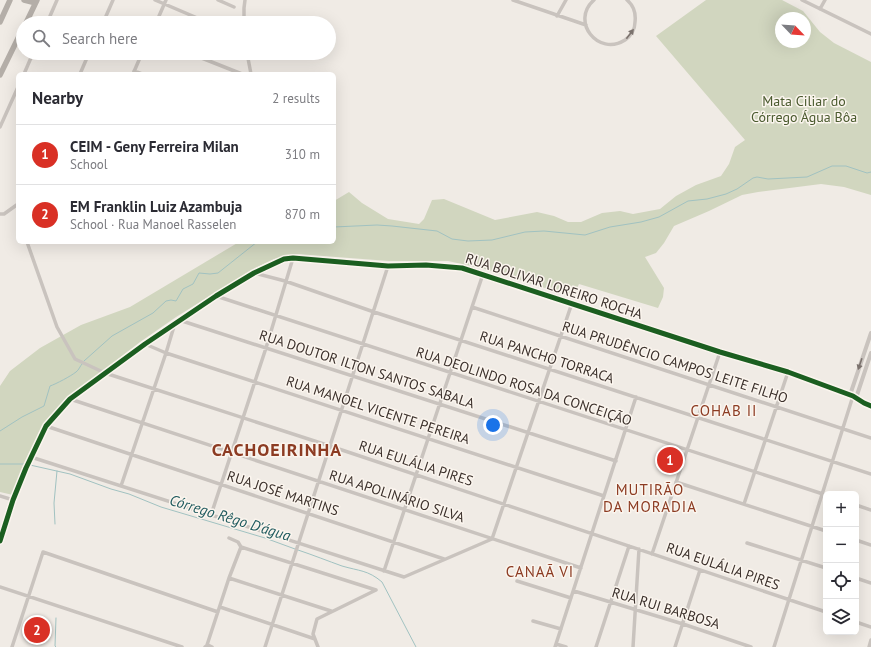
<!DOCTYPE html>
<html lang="en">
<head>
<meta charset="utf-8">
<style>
  body { margin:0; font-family:"PT Sans",sans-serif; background:#f7f7f7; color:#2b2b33 }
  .controls { position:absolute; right:12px; bottom:12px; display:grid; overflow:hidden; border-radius:6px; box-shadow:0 4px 16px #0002 }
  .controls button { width:36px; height:36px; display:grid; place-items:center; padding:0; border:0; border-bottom:1px solid #e1e1e2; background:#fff; color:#2b2b33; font:20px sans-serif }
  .compass { position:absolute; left:775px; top:12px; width:36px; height:36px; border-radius:50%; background:#fff; box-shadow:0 4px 16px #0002; rotate:115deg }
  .you { position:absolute; left:493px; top:425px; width:14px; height:14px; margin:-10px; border:3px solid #fff; border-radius:50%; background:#1a73e8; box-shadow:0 0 0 6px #1a73e833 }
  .badge { display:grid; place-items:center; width:26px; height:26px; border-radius:50%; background:#d93025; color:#fff; font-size:13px; font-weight:700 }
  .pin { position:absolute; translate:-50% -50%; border:2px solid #fff; box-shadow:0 1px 4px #0006 }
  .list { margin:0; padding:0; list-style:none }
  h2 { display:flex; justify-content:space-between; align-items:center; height:52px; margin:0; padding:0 16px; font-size:17px }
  h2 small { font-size:13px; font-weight:400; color:#7c7c81 }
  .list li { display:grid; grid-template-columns:26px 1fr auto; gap:12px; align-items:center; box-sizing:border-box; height:60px; padding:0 16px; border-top:1px solid #e1e1e2 }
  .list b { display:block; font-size:15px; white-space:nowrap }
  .list p { margin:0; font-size:13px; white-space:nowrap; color:#7c7c81 }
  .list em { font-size:13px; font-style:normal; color:#7c7c81 }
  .icon { flex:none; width:22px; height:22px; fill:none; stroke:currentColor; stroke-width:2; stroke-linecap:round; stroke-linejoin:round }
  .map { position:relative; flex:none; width:871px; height:647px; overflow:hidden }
  .search { position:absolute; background:#fff; box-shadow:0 4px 16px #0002; left:16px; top:16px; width:320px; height:44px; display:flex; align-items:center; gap:10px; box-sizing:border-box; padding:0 14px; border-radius:22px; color:#7c7c81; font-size:15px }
  .panel { position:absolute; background:#fff; box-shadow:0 4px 16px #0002; left:16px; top:72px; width:320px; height:172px; border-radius:6px }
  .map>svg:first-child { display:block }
  .green { fill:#d1d6bf; fill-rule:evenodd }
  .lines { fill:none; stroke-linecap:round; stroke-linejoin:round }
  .stream { stroke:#a1c2c1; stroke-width:1 }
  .minor { stroke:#c9c3be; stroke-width:3.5 }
  .tertiary { stroke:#c9c3be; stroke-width:4 }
  .trunk { stroke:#b4aea8; stroke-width:5.5 }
  .cycleway-casing { stroke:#fbf5ee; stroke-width:8 }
  .cycleway { stroke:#1b5e20; stroke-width:5 }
  .oneway { fill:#7b726d }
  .labels { text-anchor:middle; stroke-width:3; stroke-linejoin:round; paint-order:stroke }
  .park-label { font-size:14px; fill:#4a5a2e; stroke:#fbf5ee }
  .street-label { font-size:14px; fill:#3b302b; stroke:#fbf5ee }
  .neighbourhood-label { font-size:15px; letter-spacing:1px; fill:#8c3b22; stroke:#fbf5ee }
  .water-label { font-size:15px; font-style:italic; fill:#1f5a5e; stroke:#fbf5ee }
  .district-label { font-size:18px; font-weight:bold; letter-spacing:1px; fill:#8c3b22; stroke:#fbf5ee }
</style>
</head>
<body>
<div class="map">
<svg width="871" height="647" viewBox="0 0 871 647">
  <rect width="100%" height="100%" fill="#f0ebe5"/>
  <path class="green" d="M706 0H782L803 11 820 32 834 43 871 62V195L844 187 821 184 758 192 742 195 709 211 674 226 664 243 656 253 645 257 664 288 663 297 658 308 579 284 573 297 485 269 448 261H389L297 254 274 259 253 269 176 317 140 342 68 398 44 426 13 495 0 492V386L10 371 40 348 81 325 130 307 239 242H334V201L349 192 362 203 388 219 419 224 424 219 432 200 444 199 495 220 537 212 554 216 568 222H581L602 213 620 211 633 214 660 209 676 196 696 185 721 176 729 164 735 147 745 140 656 36ZM781 18H805V42H781Z"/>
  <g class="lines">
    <path class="stream" d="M334 227 377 225 392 226 437 231 452 239 468 241 492 240 525 232 544 231 585 235 610 227 641 222 659 217 688 201 707 199 726 194 737 189 753 178 757 177 768 179 807 177 832 166H846L867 173 871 172
      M84 361 112 336 153 313 166 301 171 300 176 301 183 289 193 284 199 273 210 274 218 273 257 242
      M0 431 22 417 44 406 50 386C56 384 71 376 76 372 79 370 80 366 82 364
      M0 464H27
      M30 465 70 474 111 489 129 494 161 507 265 538 295 549
      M55 524 54 503 57 471
      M298 550C313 555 328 561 342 566 359 571 368 570 382 582L416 647
      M56 618 55 646 56 647"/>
    <path class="minor" d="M155 0 209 23
      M218 0 234 7
      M513 0 586 25
      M594 0C570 21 598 57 625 40 631 36 635 29 635 22 636 14 634 6 627 0
      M802 0 871 34
      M820 9 825 0
      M557 16 566 0
      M47 23 57 0
      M103 23 113 0
      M156 23 166 0
      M244 23V8L245 0
      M189 53 242 74
      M247 53 251 74
      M134 71 142 74
      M24 74 33 53
      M80 74 89 53
      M133 74 142 53
      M0 127 18 87
      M18 193V198
      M0 214H4L18 204
      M27 242 57 327 75 359 105 373 330 446 826 612
      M254 273 285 281 374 312 871 474
      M216 296 826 495
      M472 307 871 438
      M179 320 616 461
      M145 344 166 353 604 496
      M70 399 581 568
      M46 426 444 559
      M31 457 404 577 492 539 572 303
      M676 482 826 531
      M121 486 166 353 175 323
      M0 496 13 500
      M744 504 788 372
      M856 505 871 510
      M211 515 266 348 293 258
      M229 538 238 542 241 547
      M856 540 871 545
      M0 541 13 500 26 468 46 426 70 399 145 344 216 296 254 273 284 259 293 258 388 266 426 265 462 268 720 352 788 372 853 396 864 403 871 406
      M747 543 826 568
      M241 547 376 590
      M652 554 720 352
      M384 571 483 274
      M229 578 331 611
      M856 578 871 583
      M517 581 571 598
      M0 587 182 647
      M574 591 683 624 751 647
      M220 607 315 639
      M533 621 561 629
      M856 622 871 627
      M556 644 566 647
      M207 645 229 578 241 547
      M12 647 43 552 218 612
      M205 647 208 645 212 647
      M265 647 388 266
      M318 647 313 634 317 619 376 590
      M555 647 636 397
      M596 647 629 546
      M633 647 639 549
      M675 647 700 570
      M774 647 853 396
      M869 647 871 640"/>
    <path class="tertiary" d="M850 395 871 333
      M856 398 871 353"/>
    <path class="trunk" d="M24 0 32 2 34 0
      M0 22 10 0
      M26 23 37 0
      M0 75 23 28"/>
    <defs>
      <path id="cycleway" d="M0 541 13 500 26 468 46 426 70 399 145 344 216 296 254 273 284 259 293 258 388 266 426 265 462 268 720 352 788 372 853 396 864 403 871 406"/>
    </defs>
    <use href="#cycleway" class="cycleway-casing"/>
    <use href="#cycleway" class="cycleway"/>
  </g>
  <defs><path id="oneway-solid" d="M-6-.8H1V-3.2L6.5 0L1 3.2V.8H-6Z"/></defs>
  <g class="oneway">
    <use href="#oneway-solid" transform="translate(630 34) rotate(-53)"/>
    <use href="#oneway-solid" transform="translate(860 364) rotate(109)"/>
  </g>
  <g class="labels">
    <g class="park-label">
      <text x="804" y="106">Mata Ciliar do<tspan x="804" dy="16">Córrego Água Bôa</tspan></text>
    </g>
    <g class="street-label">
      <text transform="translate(554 286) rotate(18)" y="5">RUA BOLIVAR LOREIRO ROCHA</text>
      <text transform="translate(547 357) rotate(18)" y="5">RUA PANCHO TORRACA</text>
      <text transform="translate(675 362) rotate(18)" y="5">RUA PRUDÊNCIO CAMPOS LEITE FILHO</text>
      <text transform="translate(367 369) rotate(18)" y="5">RUA DOUTOR ILTON SANTOS SABALA</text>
      <text transform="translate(524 386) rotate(18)" y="5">RUA DEOLINDO ROSA DA CONCEIÇÃO</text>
      <text transform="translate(378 410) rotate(18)" y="5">RUA MANOEL VICENTE PEREIRA</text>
      <text transform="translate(416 463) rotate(18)" y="5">RUA EULÁLIA PIRES</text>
      <text transform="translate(283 493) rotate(18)" y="5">RUA JOSÉ MARTINS</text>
      <text transform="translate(397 496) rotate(18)" y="5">RUA APOLINÁRIO SILVA</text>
      <text transform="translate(723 566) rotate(19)" y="5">RUA EULÁLIA PIRES</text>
      <text transform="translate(666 608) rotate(17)" y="5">RUA RUI BARBOSA</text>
    </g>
    <g class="neighbourhood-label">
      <text x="724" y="416">COHAB II</text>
      <text x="650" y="495">MUTIRÃO<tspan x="650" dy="17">DA MORADIA</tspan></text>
      <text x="540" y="577">CANAÃ VI</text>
    </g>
    <g class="water-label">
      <text transform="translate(230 518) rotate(17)" y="5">Córrego Rêgo D'água</text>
    </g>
    <g class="district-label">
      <text x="277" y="456">CACHOEIRINHA</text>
    </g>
  </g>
</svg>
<div class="controls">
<button>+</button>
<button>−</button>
<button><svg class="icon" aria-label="locate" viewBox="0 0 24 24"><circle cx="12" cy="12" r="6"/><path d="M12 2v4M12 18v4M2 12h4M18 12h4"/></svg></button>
<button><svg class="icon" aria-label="layers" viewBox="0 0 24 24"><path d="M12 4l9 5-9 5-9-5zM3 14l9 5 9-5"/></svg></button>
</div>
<svg class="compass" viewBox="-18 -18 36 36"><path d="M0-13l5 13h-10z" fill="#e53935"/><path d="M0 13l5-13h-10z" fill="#7c7c81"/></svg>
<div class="you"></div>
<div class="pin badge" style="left:670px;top:460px">1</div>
<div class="pin badge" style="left:37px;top:630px">2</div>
<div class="search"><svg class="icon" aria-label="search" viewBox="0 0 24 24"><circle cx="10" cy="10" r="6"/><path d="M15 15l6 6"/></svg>Search here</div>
<section class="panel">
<h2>Nearby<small>2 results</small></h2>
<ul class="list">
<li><span class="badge">1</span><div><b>CEIM - Geny Ferreira Milan</b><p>School</p></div><em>310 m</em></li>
<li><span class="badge">2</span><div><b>EM Franklin Luiz Azambuja</b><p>School · Rua Manoel Rasselen</p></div><em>870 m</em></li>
</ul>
</section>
</div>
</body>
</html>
